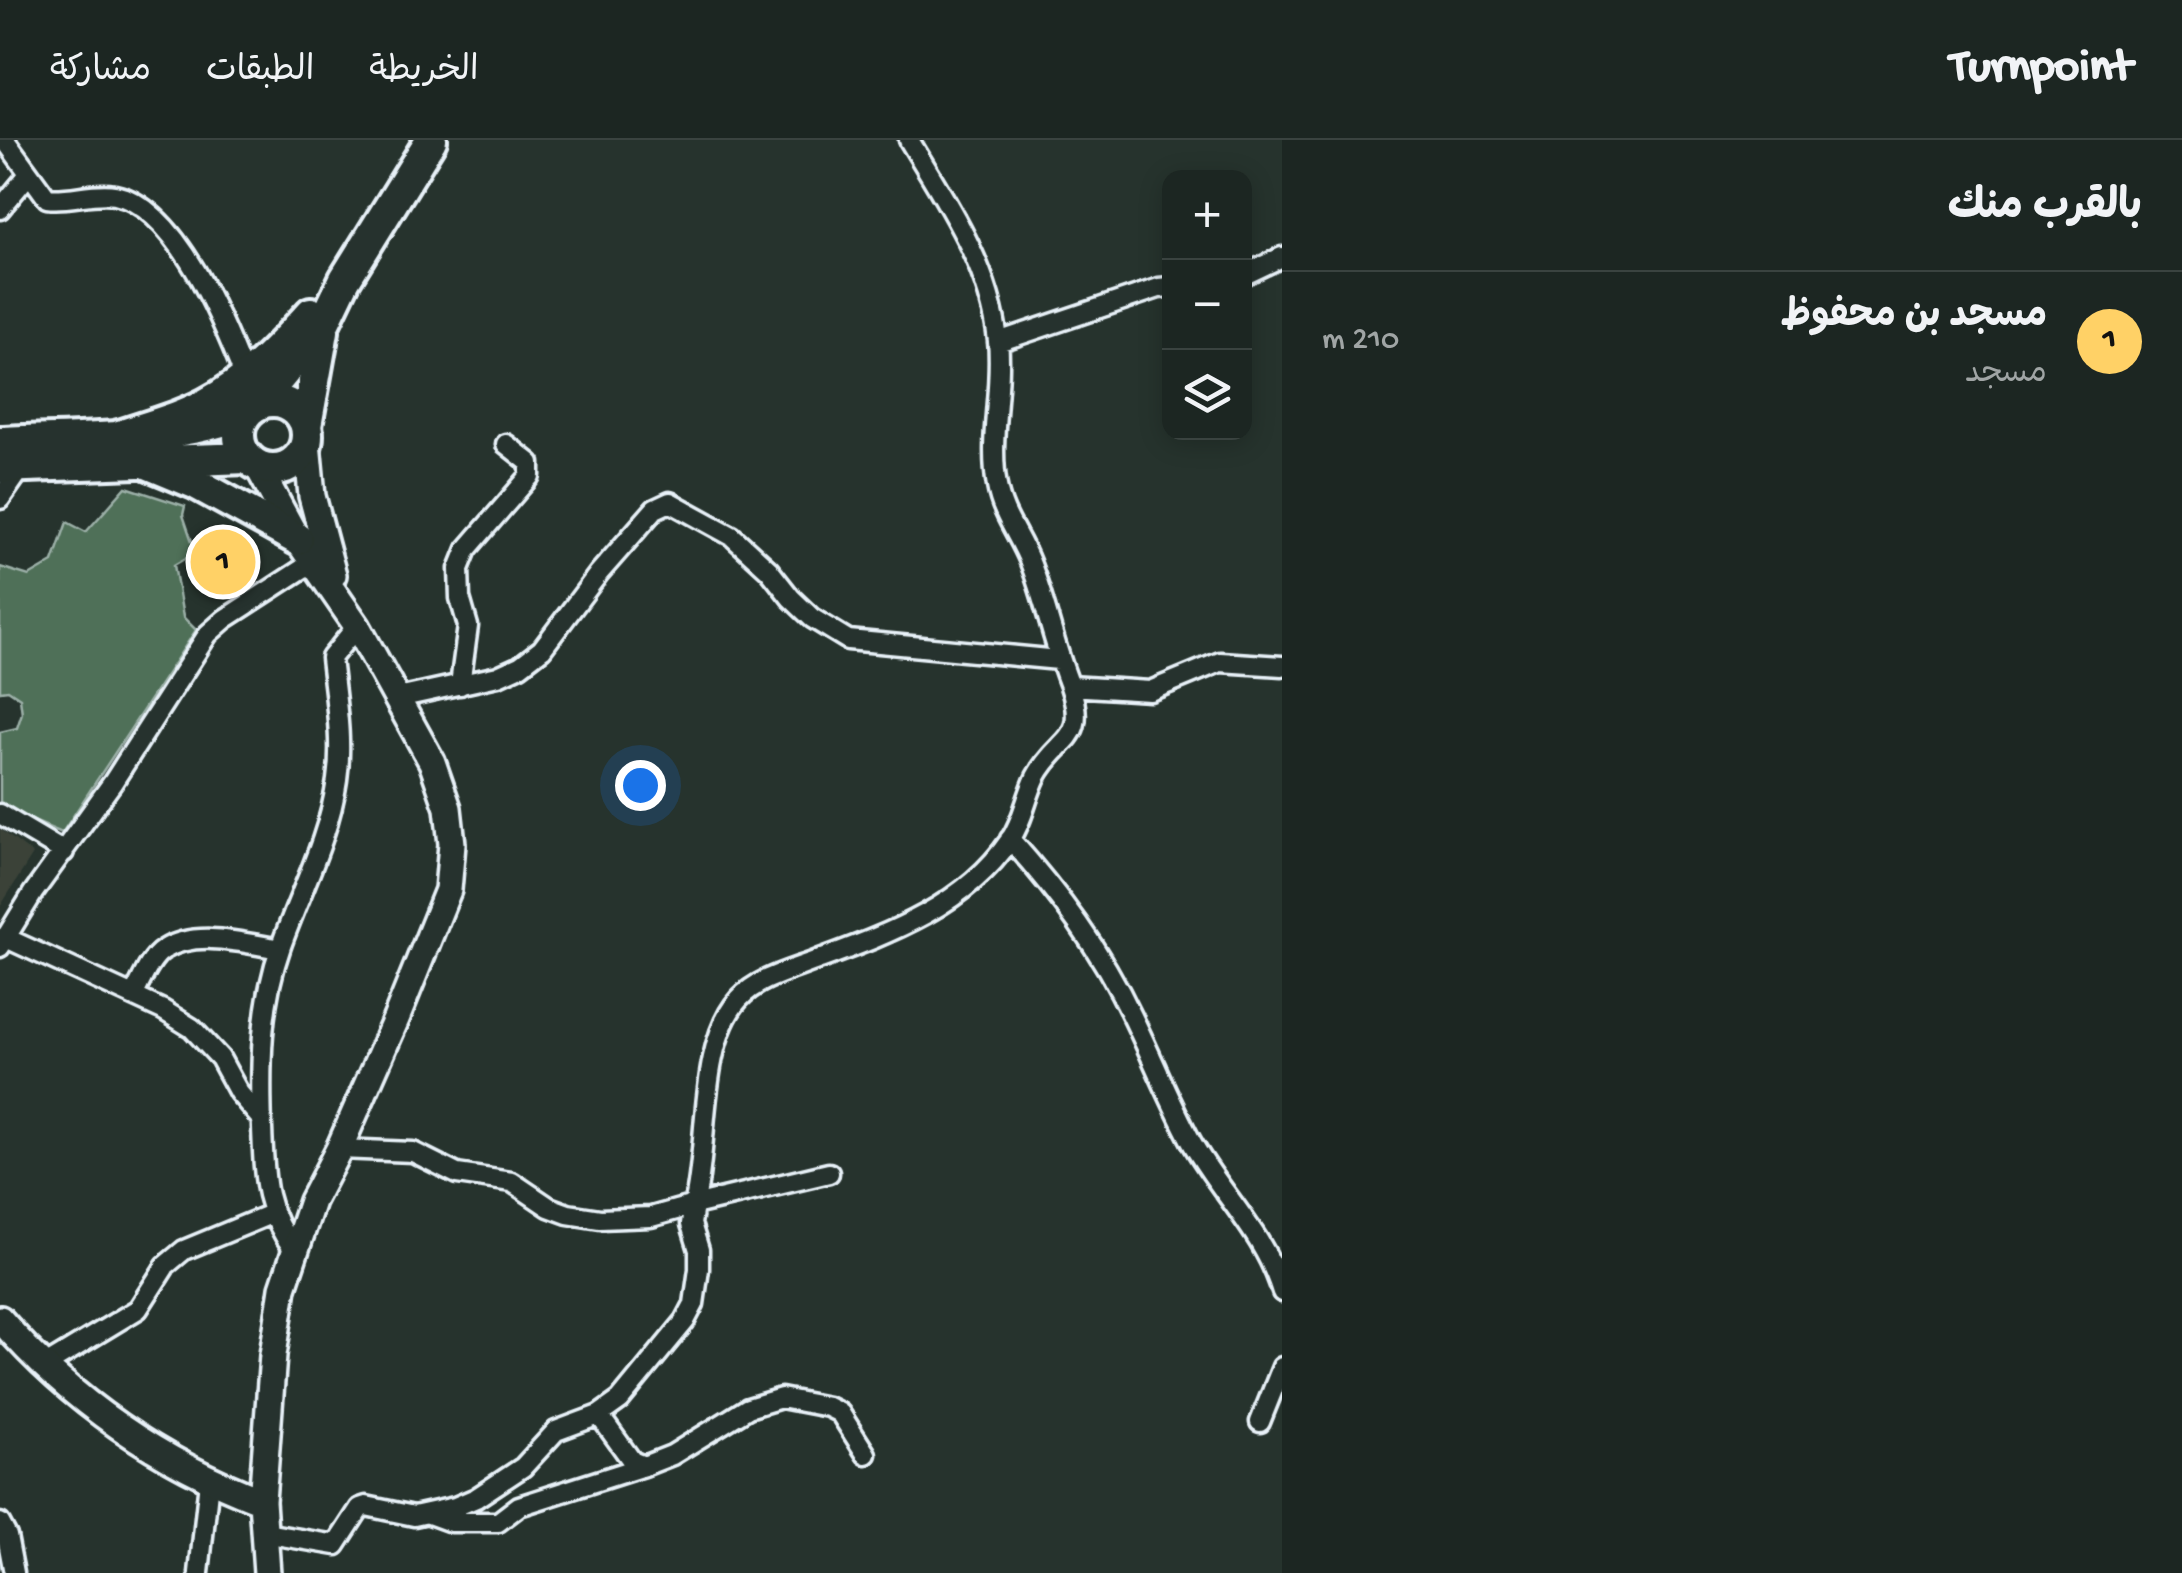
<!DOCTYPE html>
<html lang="ar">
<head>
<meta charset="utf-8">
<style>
  body { margin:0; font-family:"Gochi Hand","Playpen Sans Arabic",sans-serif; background:#252e2a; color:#f1f3f6; direction:rtl }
  .controls { position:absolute; right:30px; top:30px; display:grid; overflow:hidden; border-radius:20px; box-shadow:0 5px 25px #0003 }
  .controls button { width:90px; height:90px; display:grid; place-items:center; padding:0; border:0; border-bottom:2px solid #3a4340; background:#1c2622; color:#f1f3f6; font:50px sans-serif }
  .you { position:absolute; left:640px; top:645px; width:35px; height:35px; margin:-25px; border:8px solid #fff; border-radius:50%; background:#1a73e8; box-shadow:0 0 0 15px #1a73e833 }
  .badge { display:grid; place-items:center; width:65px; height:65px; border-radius:50%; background:#ffd166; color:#111; font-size:32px; font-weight:700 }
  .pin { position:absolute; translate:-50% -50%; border:5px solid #fff; box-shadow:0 2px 10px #0006 }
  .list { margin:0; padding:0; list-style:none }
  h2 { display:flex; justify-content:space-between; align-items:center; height:130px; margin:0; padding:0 40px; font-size:42px }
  h2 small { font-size:32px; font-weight:400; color:#a0a5a5 }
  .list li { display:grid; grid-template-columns:65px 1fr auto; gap:30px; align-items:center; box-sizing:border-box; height:140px; padding:0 40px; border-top:2px solid #3a4340 }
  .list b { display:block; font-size:38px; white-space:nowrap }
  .list p { margin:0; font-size:32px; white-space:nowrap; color:#a0a5a5 }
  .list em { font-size:32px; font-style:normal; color:#a0a5a5 }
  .icon { flex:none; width:55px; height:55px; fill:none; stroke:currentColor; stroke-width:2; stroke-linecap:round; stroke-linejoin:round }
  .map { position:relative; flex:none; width:1282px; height:1433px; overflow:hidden; direction:ltr }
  header { display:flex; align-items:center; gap:60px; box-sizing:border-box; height:140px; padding:0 50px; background:#1c2622; border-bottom:2px solid #3a4340 }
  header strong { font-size:48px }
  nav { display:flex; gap:55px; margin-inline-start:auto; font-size:35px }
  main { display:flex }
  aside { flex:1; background:#1c2622 }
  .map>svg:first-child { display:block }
  .built { fill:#3a4339 }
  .green { fill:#507059; stroke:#9cb0a8; stroke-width:2.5 }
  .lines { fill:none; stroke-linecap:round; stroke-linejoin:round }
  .street-casing { stroke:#e8f1f8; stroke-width:25 }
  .secondary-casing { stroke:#e8f1f8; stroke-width:32 }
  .primary-casing { stroke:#e8f1f8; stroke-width:38 }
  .street { stroke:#26332d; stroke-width:18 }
  .secondary { stroke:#26332d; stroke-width:25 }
  .primary { stroke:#26332d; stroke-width:30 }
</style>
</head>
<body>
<header>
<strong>Turnpoint</strong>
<nav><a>الخريطة</a><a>الطبقات</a><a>مشاركة</a></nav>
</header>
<main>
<aside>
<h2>بالقرب منك<small></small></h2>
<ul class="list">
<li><span class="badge">1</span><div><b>مسجد بن محفوظ</b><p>مسجد</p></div><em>210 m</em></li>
</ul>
</aside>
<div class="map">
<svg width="1282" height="1433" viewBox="0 0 1282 1433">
  <rect width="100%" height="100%" fill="#26332d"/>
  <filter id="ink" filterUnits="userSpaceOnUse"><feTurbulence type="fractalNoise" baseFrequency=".01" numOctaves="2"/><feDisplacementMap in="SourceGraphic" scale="20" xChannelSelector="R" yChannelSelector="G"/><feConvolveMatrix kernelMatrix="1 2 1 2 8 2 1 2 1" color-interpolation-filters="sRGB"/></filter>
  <g filter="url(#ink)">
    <path class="built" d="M0 689 33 714 0 767Z"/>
    <path class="green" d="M126 347 185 366 183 375 198 419 186 418 174 425 183 477 196 490 62 693 0 667V592L17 588 22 573 20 558 8 550 0 551V427L29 436 53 422 67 382 86 392Z"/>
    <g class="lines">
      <defs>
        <path id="street" d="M5 0 47 58C69 61 93 51 115 55 178 68 224 184 245 238
          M909 0C947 63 990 126 998 201 1003 249 988 298 997 346 1002 375 1020 396 1030 422 1046 463 1054 506 1070 546L1150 551 1220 522 1282 526
          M0 69 29 34
          M1244 135 1282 117
          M998 202 1159 148 1170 147
          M0 359 23 326
          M460 545 468 486 460 458 459 429 467 409 530 336V323L506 304
          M398 558 498 536 520 526 542 509 599 433 655 369 670 362 732 396 769 430 791 458 812 478 848 500 1059 520
          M0 674 64 712
          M1010 699C1059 754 1101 810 1132 876 1152 917 1169 960 1191 1001 1220 1053 1265 1094 1282 1152
          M4 797 163 870 192 888 220 918 239 953 262 980
          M0 807 33 753 113 642 208 494 225 479 313 422
          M133 856C141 842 149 819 163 810 196 789 244 803 280 809
          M339 1009 413 1012 457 1034 512 1042 549 1067 568 1074 600 1079 651 1077 694 1065C709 1008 698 904 739 859 759 837 793 830 820 819 891 793 966 765 1010 700 1023 681 1026 658 1036 637 1058 595 1089 603 1070 546
          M294 1110C264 1069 264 1038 262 988 260 926 260 865 281 806 300 752 329 698 337 640 343 600 335 557 331 518L357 486
          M44 1226 138 1169 166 1125 184 1110 271 1074
          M599 1275 632 1321 644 1326 672 1315 748 1268 781 1258 828 1267 840 1273 866 1314
          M1260 1282 1282 1227
          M429 1374 451 1382H498L519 1366 644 1326
          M0 1383 7 1396 14 1433
          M264 1393 336 1405 360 1368 366 1366 414 1376 455 1367 476 1358 523 1327 556 1291 599 1275 620 1260 685 1181 694 1164 699 1129V1110L691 1084 694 1065 829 1033
          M199 1433 209 1341"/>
        <path id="secondary" d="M307 303 312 356 333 435
          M257 325 297 399 357 486 432 622 448 668 452 704 448 750 396 879 339 1009 312 1061 283 1148 273 1215 262 1361 267 1433
          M0 1179C70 1261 161 1323 262 1361"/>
        <path id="primary" d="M239 295a34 34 0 1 1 68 0a34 34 0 1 1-68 0Z
          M258 264 324 183 345 139 431 0
          M306 286 323 191
          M119 296C148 287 179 278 206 264 247 243 280 207 311 173
          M0 302C71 298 186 301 248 271
          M149 324 197 344 297 399
          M0 327 247 318"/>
      </defs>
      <use href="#street" class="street-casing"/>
      <use href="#secondary" class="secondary-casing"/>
      <use href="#primary" class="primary-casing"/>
      <use href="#street" class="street"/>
      <use href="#secondary" class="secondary"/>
      <use href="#primary" class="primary"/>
    </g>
  </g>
</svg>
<div class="controls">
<button>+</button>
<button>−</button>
<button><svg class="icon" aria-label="layers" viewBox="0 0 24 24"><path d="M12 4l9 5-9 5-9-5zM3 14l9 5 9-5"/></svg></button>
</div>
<div class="you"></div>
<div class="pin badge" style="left:223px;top:422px">1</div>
</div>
</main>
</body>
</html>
